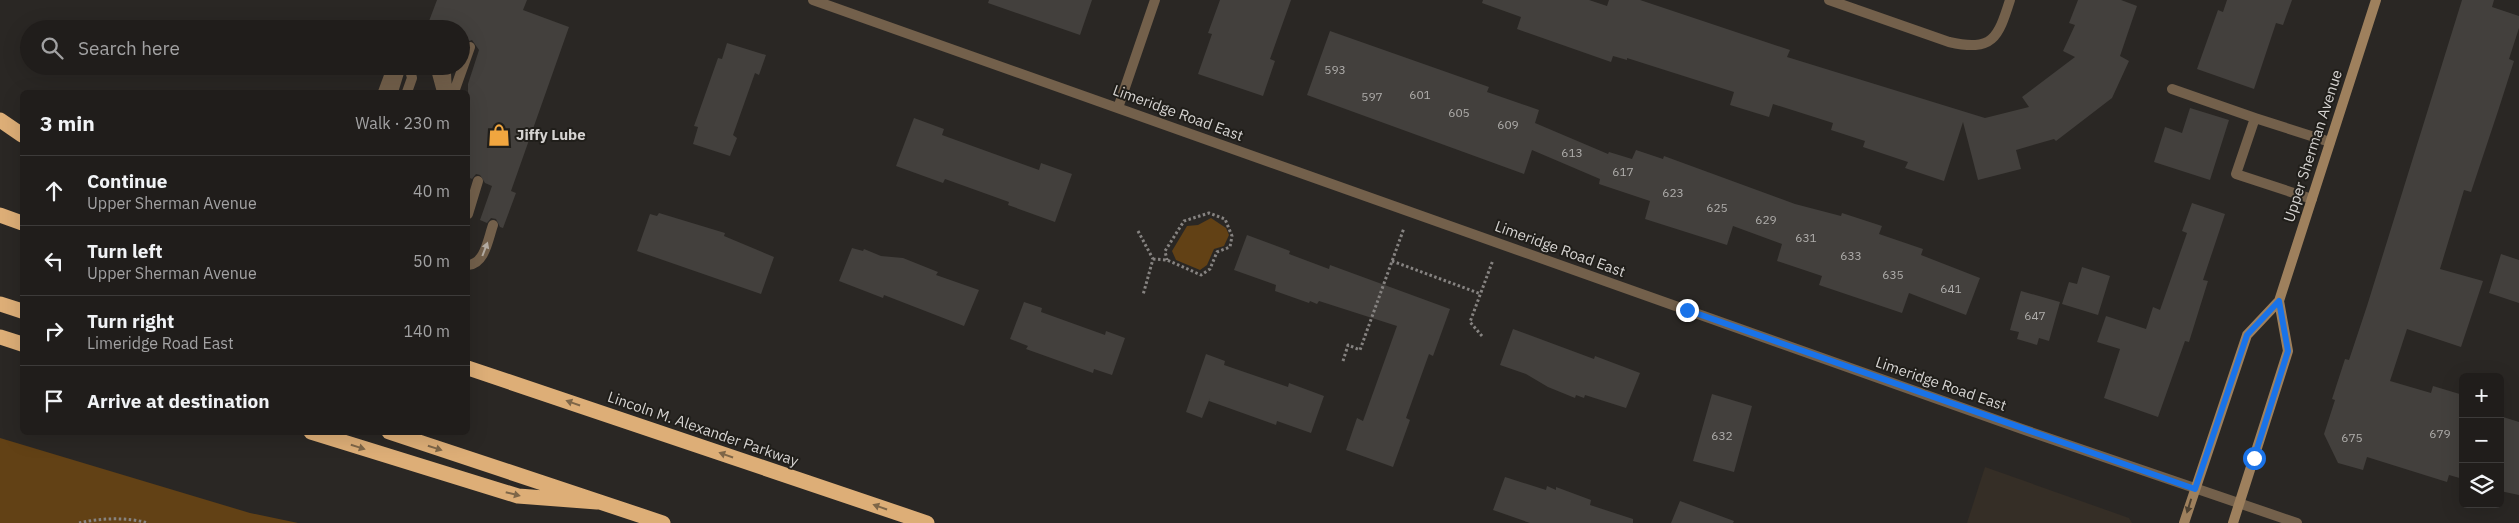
<!DOCTYPE html>
<html lang="en">
<head>
<meta charset="utf-8">
<style>
  body { margin:0; font-family:"IBM Plex Sans",sans-serif; background:#2d2a28; color:#f1f3f6 }
  .controls { position:absolute; right:15px; bottom:15px; display:grid; overflow:hidden; border-radius:8px; box-shadow:0 5px 20px #0002 }
  .controls button { width:45px; height:45px; display:grid; place-items:center; padding:0; border:0; border-bottom:1px solid #3d3b3a; background:#201d1b; color:#f1f3f6; font:25px sans-serif }
  .stop { position:absolute; width:15px; height:15px; margin:-11px; border:4px solid #1a73e8; border-radius:50%; background:#fff }
  .stop.end { background:#1a73e8; border-color:#fff; box-shadow:0 1px 5px #0008 }
  .list { margin:0; padding:0; list-style:none }
  h2 { display:flex; justify-content:space-between; align-items:center; height:65px; margin:0; padding:0 20px; font-size:21px }
  h2 small { font-size:16px; font-weight:400; color:#a2a2a3 }
  .list li { display:grid; grid-template-columns:32px 1fr auto; gap:15px; align-items:center; box-sizing:border-box; height:70px; padding:0 20px; border-top:1px solid #3d3b3a }
  .list b { display:block; font-size:19px; white-space:nowrap }
  .list p { margin:0; font-size:16px; white-space:nowrap; color:#a2a2a3 }
  .list em { font-size:16px; font-style:normal; color:#a2a2a3 }
  .icon { flex:none; width:28px; height:28px; fill:none; stroke:currentColor; stroke-width:2; stroke-linecap:round; stroke-linejoin:round }
  .map { position:relative; flex:none; width:2519px; height:523px; overflow:hidden }
  .search { position:absolute; background:#201d1b; box-shadow:0 5px 20px #0002; left:20px; top:20px; width:450px; height:55px; display:flex; align-items:center; gap:12px; box-sizing:border-box; padding:0 18px; border-radius:28px; color:#a2a2a3; font-size:19px }
  .panel { position:absolute; background:#201d1b; box-shadow:0 5px 20px #0002; left:20px; top:90px; width:450px; height:345px; border-radius:8px }
  .map>svg:first-child { display:block }
  .built { fill:#352e26 }
  .green { fill:#624115 }
  .building { fill:#43403d }
  .lines { fill:none; stroke-linecap:round; stroke-linejoin:round }
  .path { stroke:#868381; stroke-width:3; stroke-dasharray:2.5 2.5; stroke-linecap:butt }
  .lane { stroke:#73604b; stroke-width:10 }
  .street { stroke:#73604b; stroke-width:10 }
  .secondary { stroke:#9e805d; stroke-width:10 }
  .highway { stroke:#ddae77; stroke-width:15 }
  .oneway { fill:#b3aba2 }
  .oneway2 { fill:#7e6648 }
  .oneway3 { fill:#4c4031 }
  .route { stroke:#1a73e8; stroke-width:6 }
  .labels { text-anchor:middle; stroke-width:4; stroke-linejoin:round; paint-order:stroke }
  .number-label { font-size:12px; fill:#b0aeac }
  .street-label { font-size:15px; fill:#d5d3d1; stroke:#201e1a }
  .poi-label { font-size:15px; font-weight:bold; fill:#d5d3d1; stroke:#201e1a; text-anchor:start }
</style>
</head>
<body>
<div class="map">
<svg width="2519" height="523" viewBox="0 0 2519 523">
  <rect width="100%" height="100%" fill="#2a2724"/>
  <path class="built" d="M1985 467 2129 518 2132 523H1967Z"/>
  <path class="green" d="M1211 218 1226 228 1229 235 1224 246 1214 249 1207 265 1200 270 1176 260 1172 251 1187 226 1198 225Z
    M0 438 250 513 298 523H0Z"/>
  <path class="building" d="M437 0H527L523 10 569 27 511 191 516 193 503 228 500 227 496 219 491 218 487 223 480 220 492 186 485 183 480 175 476 174 472 179 468 177V84L479 50 472 40 461 44V29H426Z
    M989 0H1092L1080 35 988 3Z
    M1220 0H1291L1270 59 1275 61 1263 96 1198 74 1212 34 1208 33Z
    M1483 0H1589L1607 6 1609 0H1640L1790 50 1787 57 1985 118 2029 107 2022 97 2075 57 2063 51 2075 25 2069 23 2078 0H2121L2137 6 2120 56 2129 61 2112 98 2056 141 2054 139 2016 150 2021 169 1978 180 1963 122 1944 181 1905 168 1908 162 1863 147 1865 141 1831 130 1833 123 1773 104 1769 117 1730 105 1734 92 1627 58V60L1613 56 1611 62 1517 29 1521 17 1482 3Z
    M2227 0H2292L2283 25 2276 23 2254 89 2197 69 2218 10 2223 12Z
    M2462 0H2494L2492 7 2519 16V28L2509 59 2514 61 2499 108 2471 192 2464 190 2440 269 2483 281 2461 347 2407 329 2390 381 2431 393 2433 386 2463 395V479L2449 475 2447 482 2367 457 2363 470 2338 463 2324 434 2335 400 2332 399 2345 359 2349 360 2367 306Z
    M1330 31 1489 87 1487 92 1539 110 1535 123 1608 154 1609 152 1632 159 1636 150 1663 159 1664 156 1795 204 1841 216 1842 213 1882 226 1879 234 1923 249 1921 255 1980 278 1966 315 1909 293 1902 313 1819 285 1822 276 1777 261 1782 244 1733 226 1727 245 1645 219 1650 201 1599 184 1600 179 1532 150 1524 174 1307 95Z
    M727 43 766 55 759 75 755 73 733 135 737 138 730 156 693 144 698 127 694 126 718 58 722 59Z
    M2190 108 2229 120 2210 180 2154 162 2165 127 2182 133Z
    M914 118 944 129 942 135 1039 170 1041 163 1072 174 1055 222 1008 205 1009 202 945 179 943 183 896 166Z
    M2192 203 2225 214 2203 280 2208 281 2189 342 2185 341 2158 417 2104 398 2120 349 2097 342 2106 316 2146 329 2153 307 2160 310 2187 233 2182 231Z
    M659 213 725 233 724 236 774 257 761 294 637 251 650 214 657 216Z
    M1247 235 1290 251 1289 254 1329 269 1330 265 1450 309 1433 356 1429 354 1406 418 1410 420 1393 467 1346 450 1357 418 1363 421 1397 326 1319 301 1317 304 1310 301 1309 303 1275 291 1276 285 1234 270Z
    M852 248 863 251 864 249 881 256 903 258 938 272 936 275 979 290 964 326 884 295 883 298 839 281Z
    M2501 254 2519 260V303L2489 293Z
    M2082 267 2110 276 2098 315 2062 304 2069 282 2077 284Z
    M2021 291 2060 302 2049 341 2039 338 2037 345 2017 339 2019 332 2010 330Z
    M1024 302 1042 308 1041 312 1105 335 1106 331 1125 338 1112 375 1094 369 1093 373 1026 349 1028 346 1010 339Z
    M1513 329 1594 359 1595 356 1640 373 1626 408 1585 395 1584 398 1576 395 1575 398 1548 387 1526 374 1500 365Z
    M1206 354 1225 361 1224 365 1288 387 1289 383 1324 396 1311 433 1277 421 1276 425 1209 401 1210 398 1202 418 1186 412Z
    M1712 394 1752 406 1734 472 1693 461Z
    M2500 416 2519 422V495L2500 491Z
    M1505 477 1546 490 1547 486 1556 490V487L1591 500 1590 505 1633 519V523H1530L1493 510Z
    M1680 501 1734 521 1733 523H1671Z"/>
  <g class="lines">
    <path class="path" d="M1138 231 1153 259 1143 295
      M1153 259 1167 260 1201 275 1210 269 1217 252 1230 247 1232 236 1225 219 1209 213 1184 221 1165 251 1167 260
      M1392 261 1481 294
      M1482 336 1470 322 1493 260
      M1343 361 1348 345 1360 350 1404 228
      M79 523C100 518 127 517 148 523"/>
    <path class="lane" d="M435 66 442 92
      M2172 89 2255 118
      M383 92 390 73 395 66
      M393 92 401 66
      M407 92 412 78 409 66
      M447 92 446 73 448 66
      M454 92 470 47
      M2312 199 2236 174 2255 118 2330 142
      M468 214 478 181
      M468 265C485 264 488 239 493 225"/>
    <path class="street" d="M813 0 2022 429 2297 523
      M1829 0 1949 42C1993 52 1998 38 2010 0
      M1118 108 1155 0"/>
    <path class="secondary" d="M2184 523 2247 335 2279 301 2376 0
      M2233 523 2288 351 2279 301"/>
    <path class="highway" d="M0 120 22 135
      M0 215 22 223
      M0 304 22 311
      M0 337 22 344
      M468 368 927 523
      M311 432 518 496 597 502
      M389 432 663 523"/>
  </g>
  <defs><path id="oneway-solid" d="M-6-.8H1V-3.2L6.5 0L1 3.2V.8H-6Z" transform="scale(1.25)"/></defs>
  <use class="oneway" href="#oneway-solid" transform="translate(485 249) rotate(-69)"/>
  <g class="oneway2">
    <use href="#oneway-solid" transform="translate(573 403) rotate(-161)"/>
    <use href="#oneway-solid" transform="translate(358 447) rotate(17)"/>
    <use href="#oneway-solid" transform="translate(435 448) rotate(18)"/>
    <use href="#oneway-solid" transform="translate(726 455) rotate(-161)"/>
    <use href="#oneway-solid" transform="translate(513 494) rotate(14)"/>
    <use href="#oneway-solid" transform="translate(880 507) rotate(-161)"/>
  </g>
  <use class="oneway3" href="#oneway-solid" transform="translate(2189 506) rotate(107)"/>
  <g class="lines">
    <path class="route" d="M1687 310 2195 489 2247 335 2279 301 2288 351 2254 458"/>
  </g>
  <defs>
    <symbol id="shop-bare" viewBox="-9 -9 18 18"><path d="M-5-2.5h2.3a2.7 3.5 0 0 1 5.4 0H5L5.5 6h-11ZM-1.5-2.5h3a1.5 2.3 0 0 0-3 0Z" fill="#f1a63f" stroke="#201e1a" stroke-width="2.5" paint-order="stroke"/></symbol>
  </defs>
  <g fill-rule="evenodd">
    <use href="#shop-bare" x="483" y="119" width="32" height="32"/>
  </g>
  <g class="labels">
    <g class="number-label">
      <text x="1335" y="74">593</text>
      <text x="1420" y="99">601</text>
      <text x="1372" y="101">597</text>
      <text x="1459" y="117">605</text>
      <text x="1508" y="129">609</text>
      <text x="1572" y="157">613</text>
      <text x="1623" y="176">617</text>
      <text x="1673" y="197">623</text>
      <text x="1717" y="212">625</text>
      <text x="1766" y="224">629</text>
      <text x="1806" y="242">631</text>
      <text x="1851" y="260">633</text>
      <text x="1893" y="279">635</text>
      <text x="1951" y="293">641</text>
      <text x="2035" y="320">647</text>
      <text x="2440" y="438">679</text>
      <text x="1722" y="440">632</text>
      <text x="2352" y="442">675</text>
    </g>
    <g class="street-label">
      <text transform="translate(1178 113) rotate(20)" y="5">Limeridge Road East</text>
      <text transform="translate(2313 146) rotate(-72)" y="5">Upper Sherman Avenue</text>
      <text transform="translate(1560 249) rotate(20)" y="5">Limeridge Road East</text>
      <text transform="translate(1941 384) rotate(19)" y="5">Limeridge Road East</text>
      <text transform="translate(703 429) rotate(19)" y="5">Lincoln M. Alexander Parkway</text>
    </g>
    <g class="poi-label">
      <text x="516" y="140">Jiffy Lube</text>
    </g>
  </g>
</svg>
<div class="controls">
<button>+</button>
<button>−</button>
<button><svg class="icon" aria-label="layers" viewBox="0 0 24 24"><path d="M12 4l9 5-9 5-9-5zM3 14l9 5 9-5"/></svg></button>
</div>
<div class="stop" style="left:2254px;top:458px"></div>
<div class="stop end" style="left:1687px;top:310px"></div>
<div class="search"><svg class="icon" aria-label="search" viewBox="0 0 24 24"><circle cx="10" cy="10" r="6"/><path d="M15 15l6 6"/></svg>Search here</div>
<section class="panel">
<h2>3 min<small>Walk · 230 m</small></h2>
<ul class="list">
<li><svg class="icon" aria-label="ahead" viewBox="0 0 24 24"><path d="M12 20V5M6 11l6-6 6 6"/></svg><div><b>Continue</b><p>Upper Sherman Avenue</p></div><em>40 m</em></li>
<li><svg class="icon" aria-label="left" viewBox="0 0 24 24"><path d="M17 20v-9H6M10 6l-5 5 5 5"/></svg><div><b>Turn left</b><p>Upper Sherman Avenue</p></div><em>50 m</em></li>
<li><svg class="icon" aria-label="right" viewBox="0 0 24 24"><path d="M7 20v-9h11M14 6l5 5-5 5"/></svg><div><b>Turn right</b><p>Limeridge Road East</p></div><em>140 m</em></li>
<li><svg class="icon" aria-label="arrive" viewBox="0 0 24 24"><path d="M6 21V4h12l-3 4 3 4H6"/></svg><div><b>Arrive at destination</b></div></li>
</ul>
</section>
</div>
</body>
</html>
